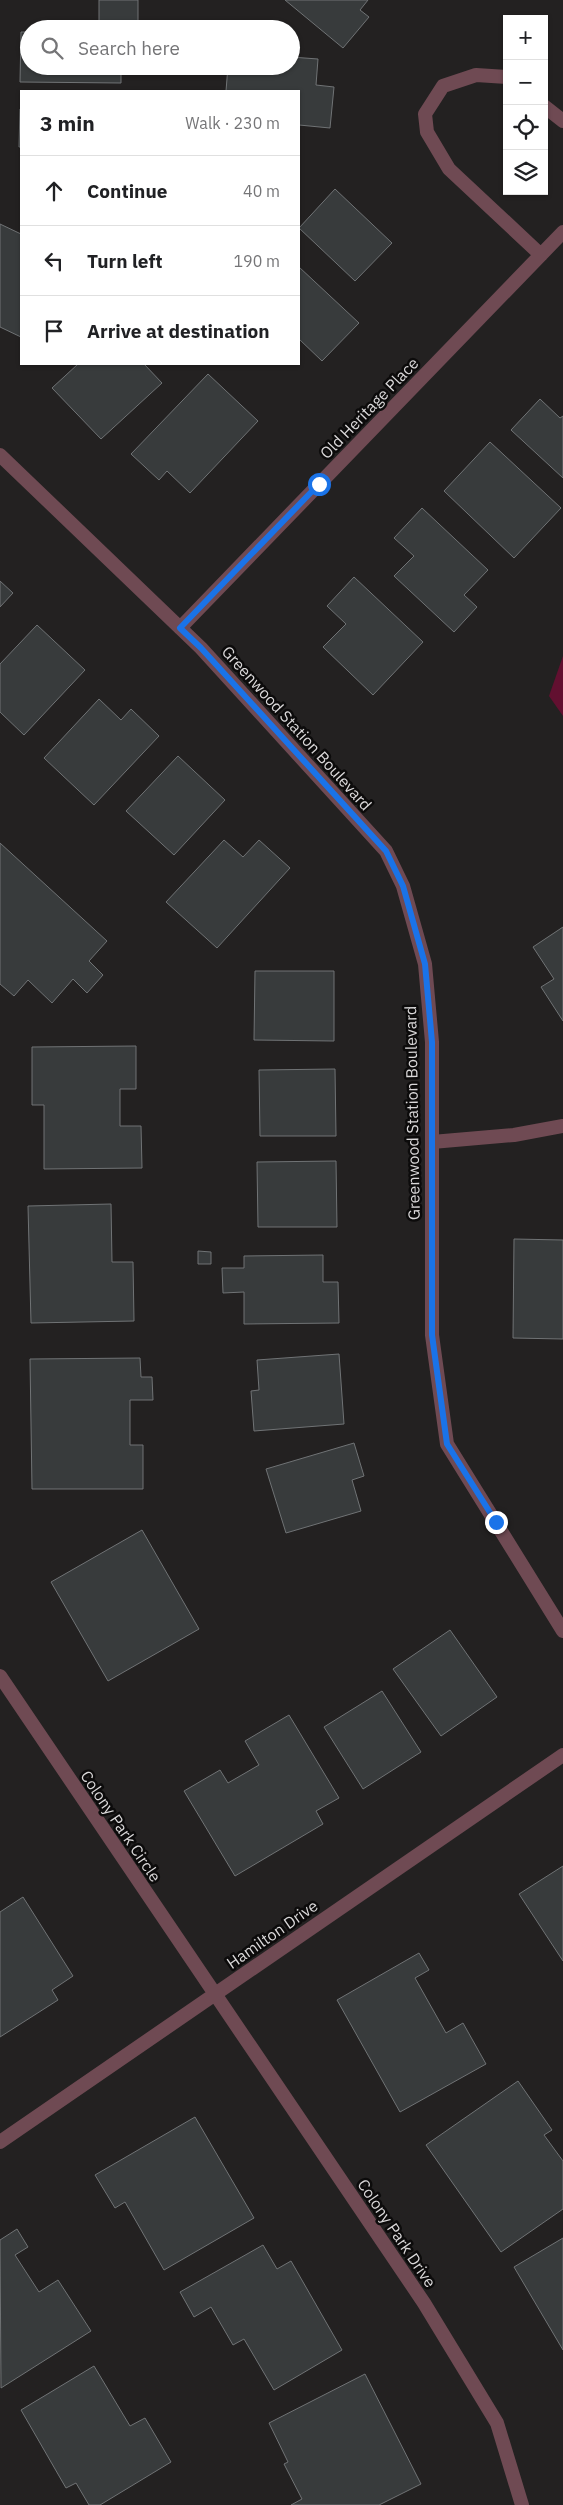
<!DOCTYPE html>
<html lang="en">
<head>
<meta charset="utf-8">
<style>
  body { margin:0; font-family:"IBM Plex Sans",sans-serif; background:#f2f2f2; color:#202124 }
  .controls { position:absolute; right:15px; top:15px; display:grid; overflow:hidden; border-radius:0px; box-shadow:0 1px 4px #0004 }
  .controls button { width:45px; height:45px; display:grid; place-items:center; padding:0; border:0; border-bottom:1px solid #e0e0e0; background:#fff; color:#202124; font:25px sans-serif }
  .stop { position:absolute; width:15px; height:15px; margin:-11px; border:4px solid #1a73e8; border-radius:50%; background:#fff }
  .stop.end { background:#1a73e8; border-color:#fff; box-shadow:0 1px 5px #0008 }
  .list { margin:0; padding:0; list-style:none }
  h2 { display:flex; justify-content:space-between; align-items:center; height:65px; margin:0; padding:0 20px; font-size:21px }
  h2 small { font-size:16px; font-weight:400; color:#757577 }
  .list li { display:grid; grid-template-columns:32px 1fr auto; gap:15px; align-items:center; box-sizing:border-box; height:70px; padding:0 20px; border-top:1px solid #e0e0e0 }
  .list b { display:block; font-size:19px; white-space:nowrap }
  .list em { font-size:16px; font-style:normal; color:#757577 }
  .icon { flex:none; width:28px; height:28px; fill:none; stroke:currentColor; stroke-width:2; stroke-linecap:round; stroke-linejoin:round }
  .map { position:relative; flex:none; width:563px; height:2505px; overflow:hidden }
  .search { position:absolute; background:#fff; box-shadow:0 1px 4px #0004; left:20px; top:20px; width:280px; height:55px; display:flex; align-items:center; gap:12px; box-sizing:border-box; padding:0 18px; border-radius:28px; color:#757577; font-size:19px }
  .panel { position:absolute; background:#fff; box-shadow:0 1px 4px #0004; left:20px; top:90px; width:280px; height:275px; border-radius:0px }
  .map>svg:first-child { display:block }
  .water { fill:#621030 }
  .building { fill:#383b3c; stroke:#707375 }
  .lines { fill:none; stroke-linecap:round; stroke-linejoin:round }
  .minor { stroke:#6f4a53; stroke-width:14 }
  .route { stroke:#1a73e8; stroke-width:6 }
  .labels { text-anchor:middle; stroke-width:5; stroke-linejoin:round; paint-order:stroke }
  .street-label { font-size:16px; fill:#dad8d9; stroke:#0c0b0b }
</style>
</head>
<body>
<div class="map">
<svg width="563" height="2505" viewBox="0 0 563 2505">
  <rect width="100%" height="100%" fill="#232121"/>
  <path class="water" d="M563 656V716L549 696Z"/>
  <path class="building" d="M99 0H138V29H99Z
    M285 0H368L360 10 369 17 343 48Z
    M21 32H29V66H121V83L20 82Z
    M291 57 318 59 316 85 334 87 330 128 299 125V91H226L228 66H291Z
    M20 109H21V147H19Z
    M335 189 392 243 355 281 299 228Z
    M0 224 21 234V337L0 327Z
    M299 267 359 323 322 361 299 339Z
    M78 364H144L162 383 101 439 52 388Z
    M208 374 258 421 190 493 167 471 159 480 131 454Z
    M540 399 560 418 563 416V478L511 430Z
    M490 442 561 508 514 558 444 491Z
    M422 508 488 570 464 595 477 607 454 632 394 576 414 556 394 538Z
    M354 577 423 642 373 695 323 647 346 624 327 606Z
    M0 581 13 593 0 607Z
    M37 625 85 670 24 735 0 712V664Z
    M99 699 121 720 131 709 159 736 94 805 44 758Z
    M178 756 225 800 174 855 126 811Z
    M224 840 243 857 259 840 290 868 217 948 166 902Z
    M0 843 107 941 89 961 103 975 87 993 73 979 52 1003 28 980 14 996 0 984Z
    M563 927V1021L541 987 554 979 533 947Z
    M255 971H334V1041L254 1040Z
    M136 1046V1089H120V1126H141L142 1168 44 1169V1105H32V1047Z
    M335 1069 336 1136H260L259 1070Z
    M336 1161 337 1227H258L257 1162Z
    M111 1204 112 1262H133L134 1321 31 1323 28 1206Z
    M514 1239 563 1240V1339L513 1338Z
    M198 1251 211 1252V1264H198Z
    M323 1255V1282H338L339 1323 244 1324V1292L223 1293 222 1268H244V1256Z
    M339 1354 344 1424 254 1431 251 1391 259 1390 257 1360Z
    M140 1358 141 1377H152L153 1400H130V1445H143V1489H32L30 1359Z
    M354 1443 364 1476 352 1480 361 1511 286 1533 266 1469Z
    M142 1530 199 1629 108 1681 51 1582Z
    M450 1630 497 1697 441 1736 393 1669Z
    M382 1691 421 1752 363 1789 324 1727Z
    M289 1715 339 1798 316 1811 323 1824 235 1876 184 1791 220 1770 228 1783 259 1765 245 1741Z
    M563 1866V1961L519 1894Z
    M23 1897 73 1976 52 1990 58 2000 0 2037V1912Z
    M419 1953 429 1970 415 1978 446 2033 463 2023 486 2064 400 2112 337 2000Z
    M518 2081 552 2130 544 2135 563 2161V2209L501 2252 426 2145Z
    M195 2117 254 2218 164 2270 125 2202 115 2208 95 2175Z
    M17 2229 28 2247 15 2255 39 2292 58 2280 91 2331 1 2388 0 2240Z
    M563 2238V2350L514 2267Z
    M263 2245 277 2269 291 2261 342 2350 274 2390 244 2339 233 2345 211 2307 194 2317 180 2292Z
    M94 2366 130 2426 145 2418 171 2462 100 2505H89L76 2483 66 2488 21 2410Z
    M365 2374 421 2484 379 2505H291L302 2499 284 2464 288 2462 269 2423Z"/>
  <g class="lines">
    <path class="minor" d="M507 77 476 75 443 86 425 114 427 132 449 169 541 255
      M544 106 563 121
      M0 455 201 648 386 851 403 886 425 964 432 1042V1335L447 1444 563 1631
      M180 628 563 232
      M432 1142 514 1135 563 1126
      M0 1676 424 2303 497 2423 522 2505
      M0 2142 563 1755"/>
  </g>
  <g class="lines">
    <path class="route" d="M319 484 180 628 201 648 386 851 403 886 425 964 432 1042V1335L447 1444 496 1522"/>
  </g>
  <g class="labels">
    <g class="street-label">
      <text transform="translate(369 408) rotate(-46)" y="6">Old Heritage Place</text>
      <text transform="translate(297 728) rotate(48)" y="6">Greenwood Station Boulevard</text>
      <text transform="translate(412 1113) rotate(-91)" y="6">Greenwood Station Boulevard</text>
      <text transform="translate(121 1826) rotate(56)" y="6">Colony Park Circle</text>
      <text transform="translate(272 1934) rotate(-35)" y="6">Hamilton Drive</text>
      <text transform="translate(397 2233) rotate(56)" y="6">Colony Park Drive</text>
    </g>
  </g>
</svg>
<div class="controls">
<button>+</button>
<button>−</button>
<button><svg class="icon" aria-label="locate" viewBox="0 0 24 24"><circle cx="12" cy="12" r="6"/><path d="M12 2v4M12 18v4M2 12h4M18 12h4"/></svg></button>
<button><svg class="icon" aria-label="layers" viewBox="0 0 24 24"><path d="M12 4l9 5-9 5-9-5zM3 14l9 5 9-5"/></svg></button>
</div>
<div class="stop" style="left:319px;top:484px"></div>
<div class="stop end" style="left:496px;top:1522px"></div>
<div class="search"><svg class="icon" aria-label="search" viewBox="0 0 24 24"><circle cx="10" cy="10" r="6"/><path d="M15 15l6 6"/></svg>Search here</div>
<section class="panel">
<h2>3 min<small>Walk · 230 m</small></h2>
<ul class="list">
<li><svg class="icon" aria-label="ahead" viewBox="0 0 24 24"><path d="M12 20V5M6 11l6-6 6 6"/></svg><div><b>Continue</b></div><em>40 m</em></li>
<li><svg class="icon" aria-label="left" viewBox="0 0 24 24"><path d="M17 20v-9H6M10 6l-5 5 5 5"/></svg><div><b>Turn left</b></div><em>190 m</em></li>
<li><svg class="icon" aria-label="arrive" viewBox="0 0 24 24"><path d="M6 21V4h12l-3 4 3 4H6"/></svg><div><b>Arrive at destination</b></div></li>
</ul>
</section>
</div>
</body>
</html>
